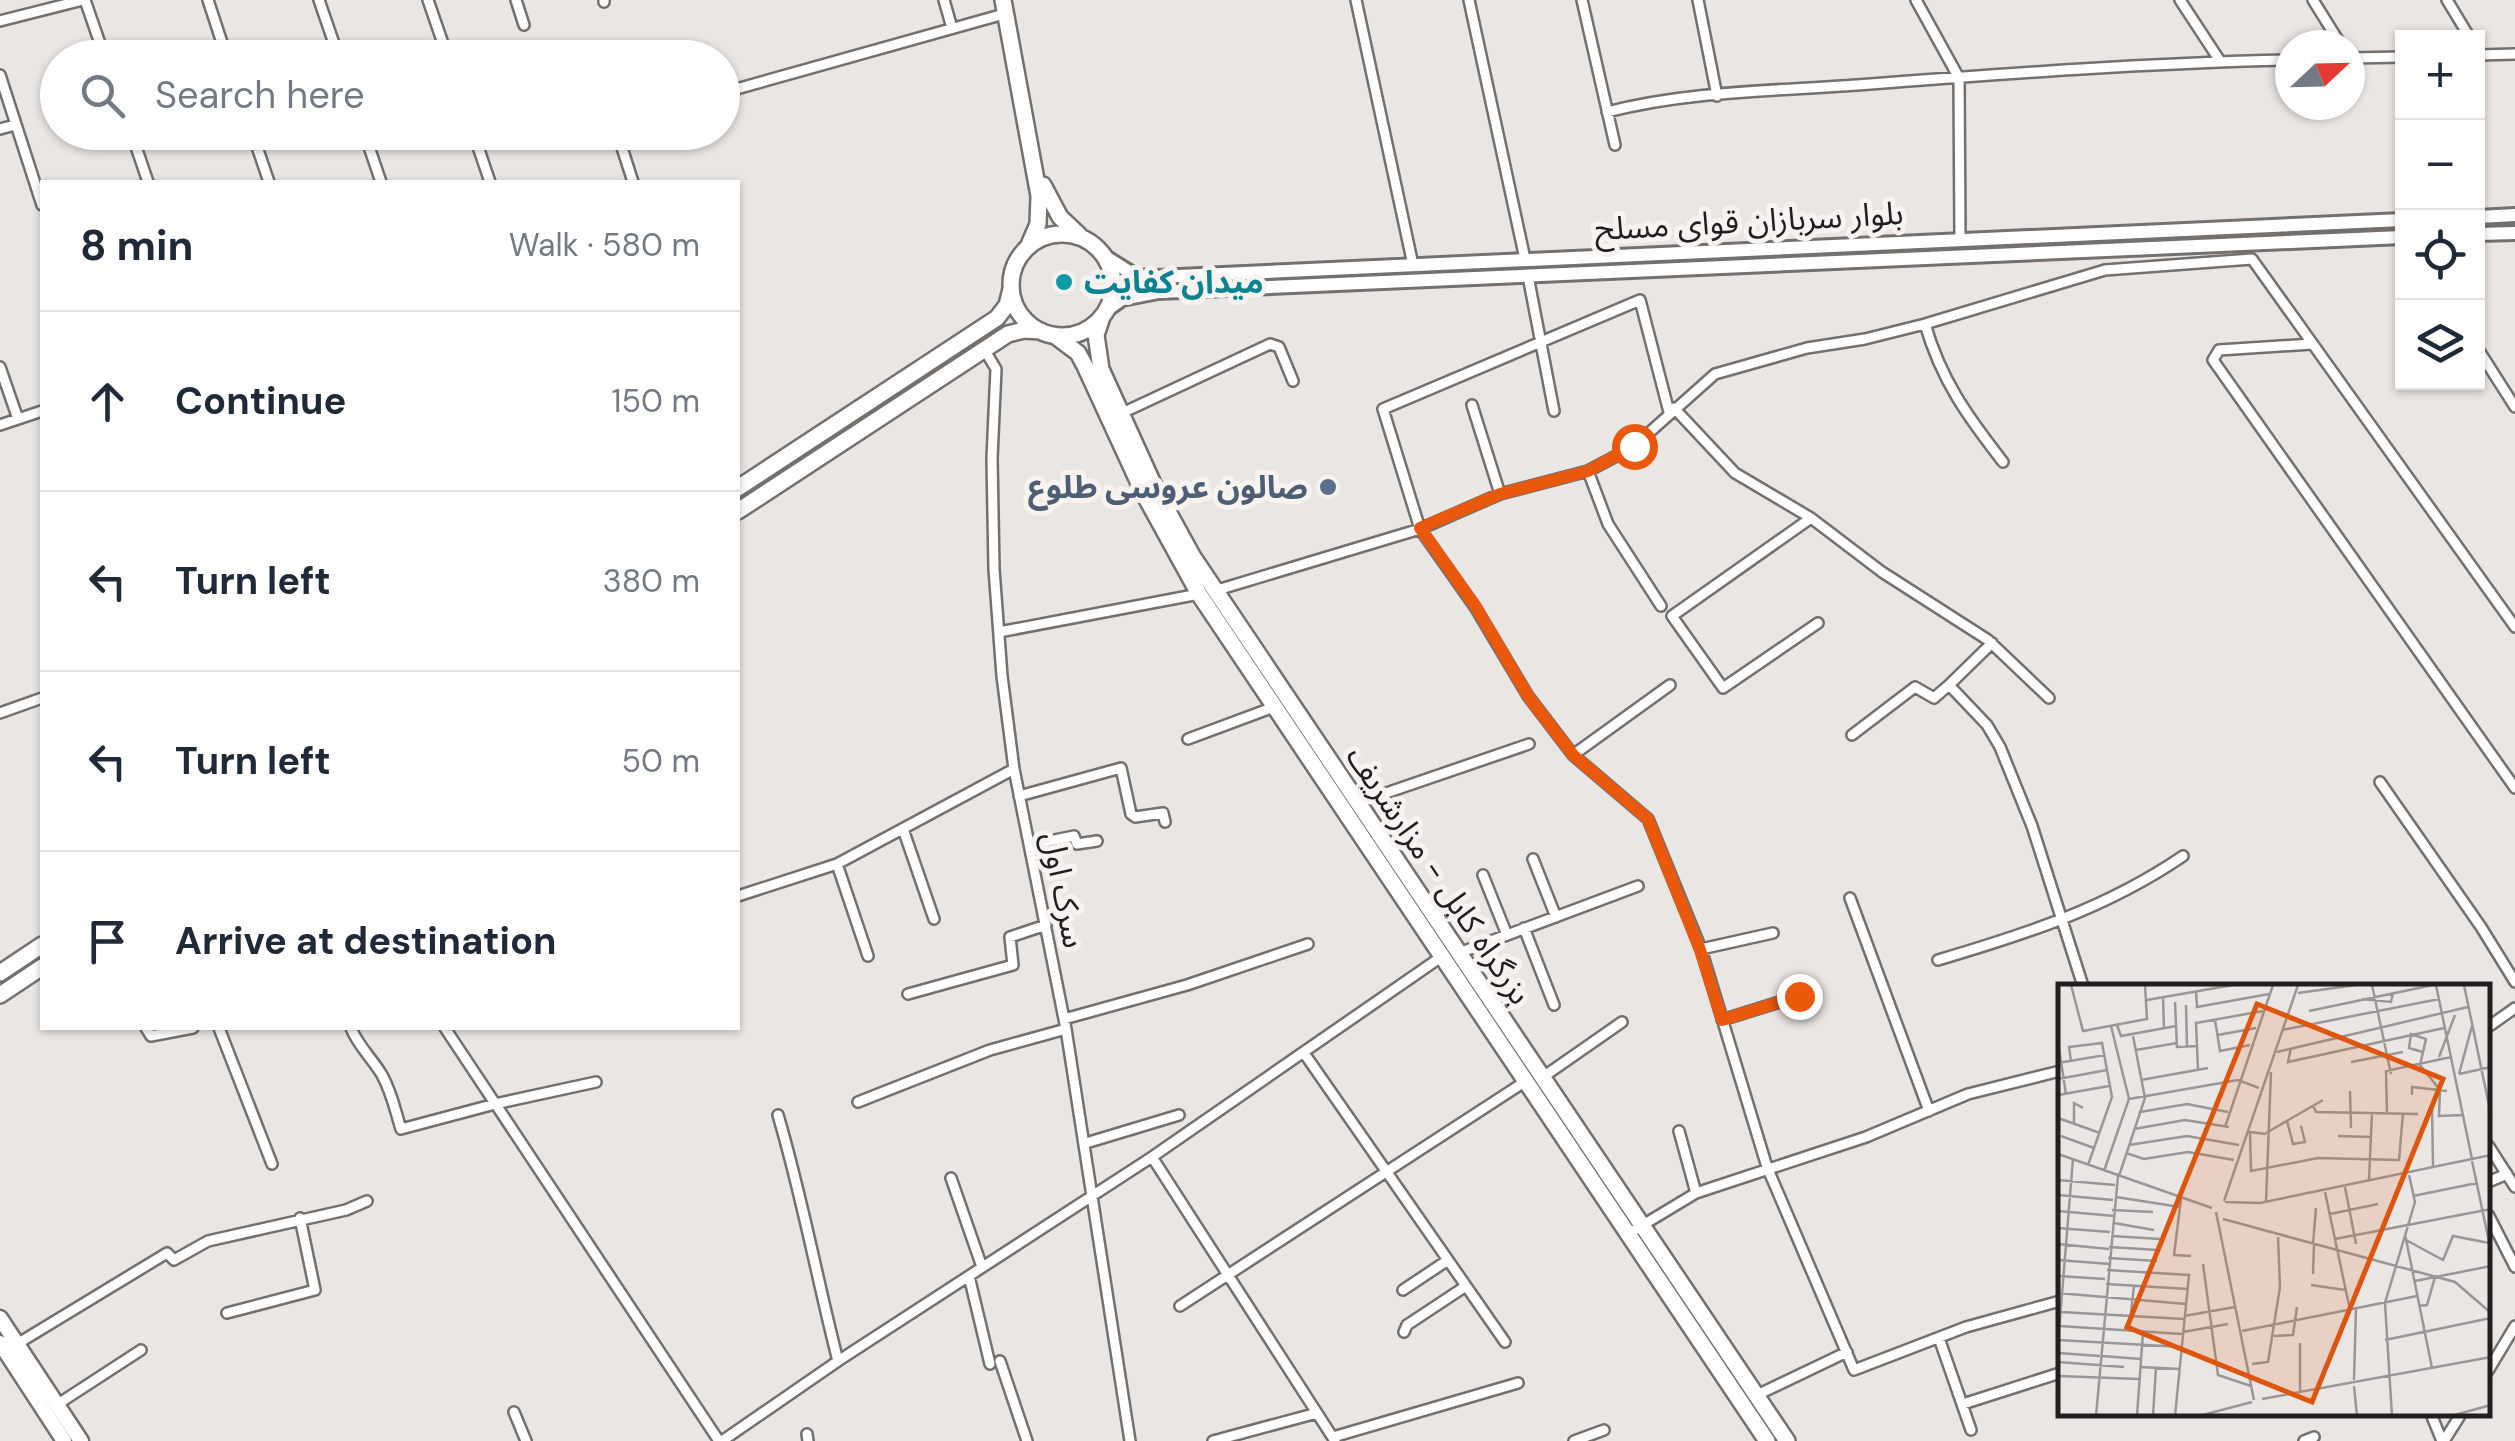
<!DOCTYPE html>
<html lang="en">
<head>
<meta charset="utf-8">
<style>
  body { margin:0; font-family:"DM Sans","Noto Sans Arabic",sans-serif; background:#f2f2f3; color:#1f2937 }
  .controls { position:absolute; right:30px; top:30px; display:grid; overflow:hidden; border-radius:0px; box-shadow:0 2px 8px #0004 }
  .controls button { width:90px; height:90px; display:grid; place-items:center; padding:0; border:0; border-bottom:2px solid #e0e1e3; background:#fff; color:#1f2937; font:50px sans-serif }
  .compass { position:absolute; left:2275px; top:30px; width:90px; height:90px; border-radius:50%; background:#fff; box-shadow:0 2px 8px #0004; rotate:68deg }
  .stop { position:absolute; width:30px; height:30px; margin:-22px; border:8px solid #ea580c; border-radius:50%; background:#fff }
  .stop.end { background:#ea580c; border-color:#fff; box-shadow:0 2px 10px #0008 }
  .list { margin:0; padding:0; list-style:none }
  h2 { display:flex; justify-content:space-between; align-items:center; height:130px; margin:0; padding:0 40px; font-size:42px }
  h2 small { font-size:32px; font-weight:400; color:#747a83 }
  .list li { display:grid; grid-template-columns:65px 1fr auto; gap:30px; align-items:center; box-sizing:border-box; height:180px; padding:0 40px; border-top:2px solid #e0e1e3 }
  .list b { display:block; font-size:38px; white-space:nowrap }
  .list em { font-size:32px; font-style:normal; color:#747a83 }
  .icon { flex:none; width:55px; height:55px; fill:none; stroke:currentColor; stroke-width:2; stroke-linecap:round; stroke-linejoin:round }
  .map { position:relative; flex:none; width:2515px; height:1441px; overflow:hidden }
  .search { position:absolute; background:#fff; box-shadow:0 2px 8px #0004; left:40px; top:40px; width:700px; height:110px; display:flex; align-items:center; gap:25px; box-sizing:border-box; padding:0 35px; border-radius:55px; color:#747a83; font-size:38px }
  .panel { position:absolute; background:#fff; box-shadow:0 2px 8px #0004; left:40px; top:180px; width:700px; height:850px; border-radius:0px }
  .map>svg:first-child { display:block }
  .lines { fill:none; stroke-linecap:round; stroke-linejoin:round }
  .street-casing { stroke:#73706e; stroke-width:14 }
  .secondary-casing { stroke:#73706e; stroke-width:18 }
  .primary-casing { stroke:#73706e; stroke-width:19 }
  .highway-casing { stroke:#73706e; stroke-width:20 }
  .street { stroke:#fff; stroke-width:9 }
  .secondary { stroke:#fff; stroke-width:12 }
  .primary { stroke:#fff; stroke-width:14 }
  .highway { stroke:#fff; stroke-width:15 }
  .route { stroke:#ea580c; stroke-width:12 }
  .culture-dot { fill:#0f9aa8; stroke:#f7f3f1; stroke-width:4 }
  .service-dot { fill:#5c6f8a; stroke:#f7f3f1; stroke-width:4 }
  .labels { text-anchor:middle; stroke-width:10; stroke-linejoin:round; paint-order:stroke }
  .street-label { font-size:32px; fill:#201f1e; stroke:#f7f3f1 }
  .culture-label { font-size:32px; font-weight:bold; fill:#0d838f; stroke:#f7f3f1; text-anchor:start }
  .service-label { font-size:32px; font-weight:bold; fill:#4e5e75; stroke:#f7f3f1; text-anchor:end }
  .inset-road { fill:none; stroke:#999695; stroke-width:2.5 }
  .view { fill:#de560d; fill-opacity:0.15; stroke:#de560d; stroke-width:5 }
  .inset-edge { fill:none; stroke:#201f1e; stroke-width:5 }
</style>
</head>
<body>
<div class="map">
<svg width="2515" height="1441" viewBox="0 0 2515 1441">
  <rect width="100%" height="100%" fill="#eae6e4"/>
  <g class="lines">
    <defs>
      <path id="street" d="M85 0 105 58
        M208 0 227 58
        M319 0 339 58
        M428 0 448 58
        M516 0 524 25
        M604 0V2
        M944 0 952 28
        M1356 0 1413 265
        M1469 0 1525 259
        M1582 0 1615 145
        M1698 0 1717 96
        M1916 0 1959 78 1960 239
        M2180 0 2220 61
        M2313 0 2341 45
        M2447 0 2470 38
        M0 21 83 0
        M2478 55 2515 54
        M2350 58 2402 57
        M0 75 42 205
        M722 93 1004 14
        M1607 112C1688 91 1774 91 1857 85 2001 74 2145 63 2290 60
        M0 129 15 125
        M131 132 148 182
        M252 132 269 182
        M364 132 381 182
        M473 132 490 182
        M617 132 633 182
        M1528 276 1554 411
        M1925 324C1941 380 1968 417 2003 462
        M2312 344 2219 350 2213 360 2515 788
        M984 349 996 369 992 458 994 569 1002 676 1014 769 1066 1029 1130 1441
        M2478 349 2515 407
        M0 367 18 419
        M1472 405 1500 494
        M1674 408 1735 473 1811 518 1882 572 1988 640 2049 698
        M1669 412 1640 300 1383 409 1420 529 1475 607 1528 696 1573 755 1648 819 1701 949 1767 1167 1854 1370 1966 1327 2060 1301
        M1120 414 1270 344 1279 347 1293 381
        M0 425 42 411
        M1588 471 1608 524 1661 606
        M1811 518 1672 616 1723 688 1818 623
        M1214 591 1420 529 1500 494 1588 471 1633 447 1715 374 1807 348 1865 339 1925 324 2105 270 2252 259 2515 627
        M999 632 1199 594
        M1992 643 1949 685 1987 725 2000 747 2032 826 2083 986
        M0 713 42 698
        M1852 735 1915 687 1934 698 1949 685
        M1188 739 1274 707
        M1573 755 1670 685
        M2380 782 2481 927 2515 982
        M1019 796 1121 768 1131 814 1135 817 1163 813 1165 822
        M1357 803 1529 744
        M903 829 934 919
        M1030 845 1074 836 1077 844 1097 841
        M1533 859 1556 917
        M837 864 868 956
        M1483 875 1507 935
        M738 896 837 864 1014 769
        M1850 898 1929 1111
        M1524 928 1554 1005
        M1701 949 1773 933
        M1459 953 1638 886
        M1938 960C2026 934 2107 908 2183 856
        M908 994 1013 965 1010 937 1046 925
        M1064 1019 1187 985 1308 944
        M1722 1020 1799 996
        M2488 1027 2515 1008
        M146 1028 151 1036 193 1028
        M219 1028 272 1164
        M351 1028C358 1046 372 1058 382 1075 392 1093 395 1110 401 1129L495 1104 596 1082
        M445 1028 719 1441
        M1304 1053 1505 1342
        M1543 1077 1622 1022
        M858 1102 990 1050 1066 1029
        M778 1115C802 1196 817 1279 838 1361
        M1679 1131 1696 1193
        M1086 1143 1179 1115
        M2488 1145 2515 1187
        M1152 1157 1335 1441
        M951 1178 982 1267
        M2488 1182 2507 1174
        M2489 1216 2515 1267
        M1628 1234 1696 1193 1866 1137 1968 1094 2060 1071
        M969 1276 990 1364
        M1403 1290 1448 1260
        M1180 1306 1526 1081
        M227 1313 315 1290 300 1218
        M1404 1332 1407 1325 1466 1286
        M1939 1338 1971 1430
        M17 1344 167 1253 174 1260 208 1241 346 1210 367 1201
        M1000 1361 1027 1441
        M2488 1371 2515 1326
        M1757 1395 1847 1352
        M58 1404 141 1350
        M1963 1404 2060 1373
        M514 1412 526 1441
        M2431 1414 2442 1441
        M807 1434 808 1441
        M1333 1437 1518 1383
        M722 1441 838 1361 1152 1157 1441 957
        M1213 1441 1317 1413
        M1574 1441 1604 1430
        M2304 1441 2314 1437
        M2444 1441 2461 1414"/>
      <path id="secondary" d="M2478 217 2515 215
        M2478 234 2515 233
        M1104 256 1136 276 1157 277 2402 220
        M1107 310 1122 299 1158 292 2402 237"/>
      <path id="primary" d="M0 1318 81 1441
        M0 1343 64 1441"/>
      <path id="highway" d="M1003 0 1039 196 1038 224 1029 245
        M1043 185 1060 217 1079 235
        M1011 285a51 51 0 1 1 102 0a51 51 0 1 1-102 0Z
        M1102 317 1096 335 1101 369 1155 488 1193 557 1787 1441
        M1054 335 1078 353 1085 366 1144 494 1199 594 1767 1441
        M738 488 997 318 1007 305 1011 289
        M738 511 1008 334 1024 330 1041 331
        M0 973 42 945
        M0 995 42 967"/>
    </defs>
    <use href="#street" class="street-casing"/>
    <use href="#secondary" class="secondary-casing"/>
    <use href="#primary" class="primary-casing"/>
    <use href="#highway" class="highway-casing"/>
    <use href="#street" class="street"/>
    <use href="#secondary" class="secondary"/>
    <use href="#primary" class="primary"/>
    <use href="#highway" class="highway"/>
  </g>
  <g class="lines">
    <path class="route" d="M1634 446 1588 471 1500 494 1420 528 1476 607 1528 696 1573 755 1648 819 1700 950 1722 1020 1799 996"/>
  </g>
  <circle class="culture-dot" cx="1064" cy="282" r="10"/>
  <circle class="service-dot" cx="1328" cy="487" r="10"/>
  <g class="labels">
    <g class="street-label">
      <text transform="translate(1749 221) rotate(-3)" y="11">بلوار سربازان قوای مسلح</text>
      <text transform="translate(1439 875) rotate(56)" y="11">بزرگراه کابل - مزارشریف</text>
      <text transform="translate(1064 890) rotate(79)" y="11">سرک اول</text>
    </g>
    <g class="culture-label">
      <text x="1084" y="293">میدان کفایت</text>
    </g>
    <g class="service-label">
      <text x="1308" y="498">صالون عروسی طلوع</text>
    </g>
  </g>
  <g transform="translate(2058 984)">
    <rect width="432" height="432" fill="#eae6e4"/>
    <path class="inset-road" d="M13 1 25 47 89 35 87 1M314 1 333 90M378 1 414 175M406 1 433 131M138 7 139 23 211 10M240 9 298 1M105 13 106 45M304 15 333 18 335 9M89 16 175 1M117 18 119 63 140 62M128 21 129 62M251 27 375 1M157 36 162 67 192 61M59 41 63 52 118 42M224 46 381 15M160 51 198 44M0 58 8 110M233 64 230 78 386 44M78 66 119 59M219 68 410 23M365 68 351 64 353 50 368 55 362 81 382 106 381 132 405 131M381 73 397 31M13 77 11 63 44 59 54 113 30 181M293 78 345 68M0 79 47 71M140 86 138 39 205 27M401 90 414 42M401 90 433 83M0 95 49 86M83 96 150 84M292 107 293 144M0 111 51 102M354 111V103L389 107M71 115 180 96 201 104M255 121 258 128 360 130M374 121 375 183M82 128 129 120 170 128M329 128 328 87 393 73M0 134 42 149M229 137 235 160 247 158 243 142M16 140V119L25 124M167 143 215 1M76 145 127 136 171 143M208 149 265 116M208 150 192 148 193 187 260 174 341 176 345 129M3 152 36 164M280 152 312 153M71 161 129 152 181 161M68 169 86 175 130 168 176 176M0 170 154 224M414 177 433 267M46 187 71 115 53 42M61 192 87 114 75 52M311 195 314 128M0 196 57 201M287 203 298 260M267 208 292 326M0 211 55 216M355 212 419 199M58 213 122 223M123 215 116 271 133 272M166 217 240 1M167 218 202 219 433 171M208 218 213 88M54 226 95 228M0 227 56 232M158 228 196 416M272 230 320 220M165 235 397 298 433 329M56 239 96 246M0 244 52 248M347 250 374 384M54 252 102 255M277 255 433 225M348 256 385 276 395 252 431 259M0 260 51 265M255 260 258 224M51 263 100 266M50 274 99 277M0 276 52 280M145 280 160 391 193 402M49 286 131 291 117 432M255 290 256 260M0 292 47 295M357 297 433 282M48 300 130 305M253 301 287 306M0 309 128 320M361 322 369 321 377 293M3 328 126 335M126 332 177 323M2 342 124 350M71 347 76 302M184 347 359 312M125 348 170 340M216 352 235 351 239 323M0 356 124 363M327 356 433 334M0 359 15 175M0 369 42 372M44 372 83 375M0 378 66 383M194 380 210 378 222 303 220 253M82 383 122 385M0 392 81 395M296 396 298 324M296 402 299 432M242 409V359M204 415 433 373M38 432 60 192M79 432 85 348M95 432 98 383M141 432 194 418M334 432 327 319 357 218 351 191M393 432 433 421"/>
    <path class="view" d="M199 20 385 95 254 418 69 343Z"/>
    <rect width="432" height="432" class="inset-edge"/>
  </g>
</svg>
<div class="controls">
<button>+</button>
<button>−</button>
<button><svg class="icon" aria-label="locate" viewBox="0 0 24 24"><circle cx="12" cy="12" r="6"/><path d="M12 2v4M12 18v4M2 12h4M18 12h4"/></svg></button>
<button><svg class="icon" aria-label="layers" viewBox="0 0 24 24"><path d="M12 4l9 5-9 5-9-5zM3 14l9 5 9-5"/></svg></button>
</div>
<svg class="compass" viewBox="-18 -18 36 36"><path d="M0-13l5 13h-10z" fill="#e53935"/><path d="M0 13l5-13h-10z" fill="#747a83"/></svg>
<div class="stop" style="left:1634px;top:446px"></div>
<div class="stop end" style="left:1799px;top:996px"></div>
<div class="search"><svg class="icon" aria-label="search" viewBox="0 0 24 24"><circle cx="10" cy="10" r="6"/><path d="M15 15l6 6"/></svg>Search here</div>
<section class="panel">
<h2>8 min<small>Walk · 580 m</small></h2>
<ul class="list">
<li><svg class="icon" aria-label="ahead" viewBox="0 0 24 24"><path d="M12 20V5M6 11l6-6 6 6"/></svg><div><b>Continue</b></div><em>150 m</em></li>
<li><svg class="icon" aria-label="left" viewBox="0 0 24 24"><path d="M17 20v-9H6M10 6l-5 5 5 5"/></svg><div><b>Turn left</b></div><em>380 m</em></li>
<li><svg class="icon" aria-label="left" viewBox="0 0 24 24"><path d="M17 20v-9H6M10 6l-5 5 5 5"/></svg><div><b>Turn left</b></div><em>50 m</em></li>
<li><svg class="icon" aria-label="arrive" viewBox="0 0 24 24"><path d="M6 21V4h12l-3 4 3 4H6"/></svg><div><b>Arrive at destination</b></div></li>
</ul>
</section>
</div>
</body>
</html>
